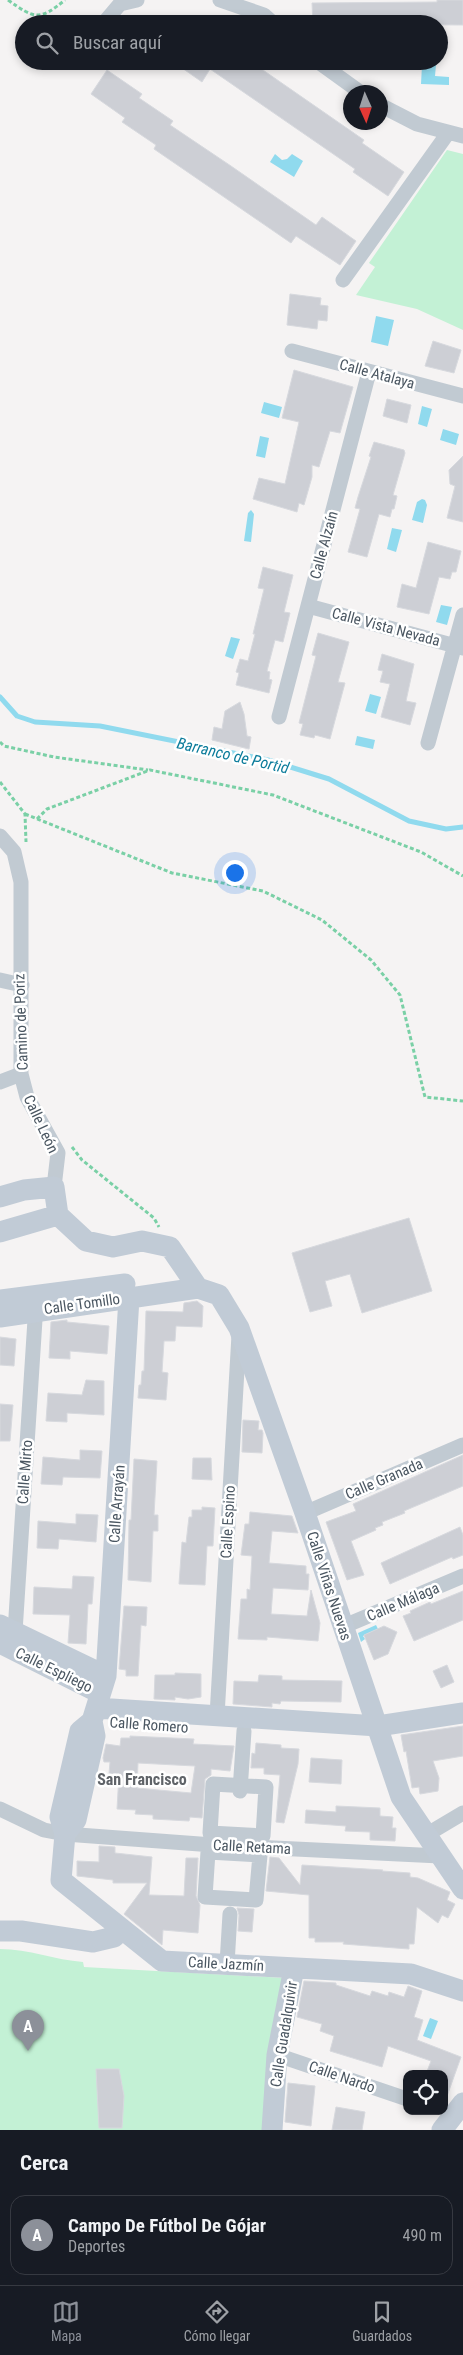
<!DOCTYPE html>
<html lang="es">
<head>
<meta charset="utf-8">
<style>
  body { margin:0; font-family:"Roboto Condensed",sans-serif; background:#20242c; color:#f1f3f6 }
  .controls { position:absolute; right:15px; bottom:15px; display:grid; overflow:hidden; border-radius:10px; box-shadow:0 2px 8px #0003 }
  .controls button { width:45px; height:45px; display:grid; place-items:center; padding:0; border:0; border-bottom:1px solid #363941; background:#171b24; color:#f1f3f6; font:25px sans-serif }
  .compass { position:absolute; left:343px; top:85px; width:45px; height:45px; border-radius:50%; background:#171b24; box-shadow:0 2px 8px #0003; rotate:177deg }
  .you { position:absolute; left:234px; top:872px; width:18px; height:18px; margin:-12px; border:4px solid #fff; border-radius:50%; background:#1a73e8; box-shadow:0 0 0 8px #1a73e833 }
  .badge { display:grid; place-items:center; width:32px; height:32px; border-radius:50%; background:#8c9099; color:#fff; font-size:16px; font-weight:700 }
  .pin { position:absolute; translate:-50% -41px; filter:drop-shadow(0 1px 2px #0008) }
  .pin::after { content:''; position:absolute; top:26px; width:18px; height:15px; background:inherit; clip-path:polygon(0 0,100% 0,50% 100%) }
  .list { margin:0; padding:0; list-style:none }
  h2 { display:flex; justify-content:space-between; align-items:center; height:65px; margin:0; padding:0 20px; font-size:21px }
  h2 small { font-size:16px; font-weight:400; color:#9ea1a6 }
  .list li { display:grid; grid-template-columns:32px 1fr auto; gap:15px; align-items:center; box-sizing:border-box; height:80px; margin:0 10px 10px; padding:0 10px; border:1px solid #363941; border-radius:15px }
  .list b { display:block; font-size:19px; white-space:nowrap }
  .list p { margin:0; font-size:16px; white-space:nowrap; color:#9ea1a6 }
  .list em { font-size:16px; font-style:normal; color:#9ea1a6 }
  .icon { flex:none; width:28px; height:28px; fill:none; stroke:currentColor; stroke-width:2; stroke-linecap:round; stroke-linejoin:round }
  .map { position:relative; flex:none; width:463px; height:2130px; overflow:hidden }
  .search { position:absolute; background:#171b24; box-shadow:0 2px 8px #0003; left:15px; right:15px; top:15px; height:55px; display:flex; align-items:center; gap:12px; box-sizing:border-box; padding:0 18px; border-radius:28px; color:#9ea1a6; font-size:19px }
  .sheet { height:155px; background:#171b24 }
  nav { display:flex; justify-content:space-around; align-items:center; box-sizing:border-box; height:70px; border-top:1px solid #363941; background:#171b24; font-size:14px; color:#9ea1a6 }
  nav a { display:grid; justify-items:center; gap:2px }
  nav .on { color:#8c9099 }
  .map>svg:first-child { display:block }
  .green { fill:#c3f1d5 }
  .water { fill:#90daee }
  .lines { fill:none; stroke-linecap:round; stroke-linejoin:round }
  .stream { stroke:#90daee; stroke-width:5 }
  .building { fill:#cdcfd5; stroke:#d7d9de; fill-rule:evenodd }
  .path { stroke:#7ad0a6; stroke-width:3; stroke-dasharray:4 2.5; stroke-linecap:butt }
  .street { stroke:#c1cad2; stroke-width:15 }
  .secondary { stroke:#c1cbd6; stroke-width:21 }
  .labels { text-anchor:middle; stroke-width:5; stroke-linejoin:round; paint-order:stroke }
  .street-label { font-size:15px; fill:#4a5661; stroke:#fff }
  .water-label { font-size:16px; font-style:italic; fill:#0c7c9b; stroke:#fff }
  .neighbourhood-label { font-size:16px; font-weight:bold; fill:#5f6368; stroke:#fff }
</style>
</head>
<body>
<div class="map">
<svg width="463" height="2130" viewBox="0 0 463 2130">
  <rect width="100%" height="100%" fill="#f5f3f3"/>
  <path class="green" d="M447 150 463 154V330L417 309 356 295 375 267 369 263Z
    M0 1949C29 1949 55 1960 83 1962L84 1967 285 1978 264 2130H0Z"/>
  <path class="water" d="M422 65H436L435 76 449 77V85L421 84Z
    M275 154 282 160 287 159 292 154 303 161 294 177 270 162Z
    M376 316 394 320 388 346 371 342Z
    M264 402 282 407 279 418 261 413Z
    M422 406 432 409 427 427 418 424Z
    M443 429 459 434 456 445 440 440Z
    M260 436 269 438 265 458 256 456Z
    M422 499 425 500 427 505 423 523 412 520 417 502Z
    M251 510 254 514 251 542 244 541 248 513Z
    M392 528 402 530 396 552 387 549Z
    M441 605 452 607 447 625 436 622Z
    M231 637 240 639 233 659 225 656Z
    M370 694 381 697 376 714 365 711Z
    M357 736 375 740 373 749 355 745Z
    M376 1625 378 1629 363 1636 365 1639 361 1642 358 1633Z
    M430 2018 438 2021 431 2039 423 2036Z"/>
  <g class="lines">
    <path class="stream" d="M0 697 17 716 35 722 100 726 268 760 329 779 409 821 446 829 463 827"/>
  </g>
  <path class="building" d="M437 0H463V25L313 24 312 3 437 2Z
    M172 61H250L364 140 362 143 404 172 388 196 353 172 355 169 210 69 202 82Z
    M107 70 142 94 139 98 173 121 170 125 231 166 316 225 322 217 356 241 340 265 296 236 291 243 154 149 156 145 122 122 125 118 91 94Z
    M290 294 321 298 320 305 328 306 327 321 318 320 317 329 287 325Z
    M433 341 461 350 454 373 425 366Z
    M294 370 353 387 340 433 330 431 319 467 312 465V477L304 505 299 503 297 512 253 499 259 478 285 484 299 422 282 418Z
    M387 399 411 405 407 423 383 416Z
    M374 442 404 450 405 453 393 495 397 496 394 509H392L390 517 379 514 367 557 348 552 360 509 355 508 358 497 371 457 369 456Z
    M463 456V522L447 518 455 486 450 484 449 470Z
    M428 542 461 551 456 572H452L450 579 439 577 429 614 397 607 402 584 416 588Z
    M263 567 293 575 284 612 290 613 283 642 275 640 267 671 270 672 269 679 272 680 269 693 236 685 239 673 236 672 240 659 248 661 255 634H253L264 589 258 588Z
    M318 633 349 642 338 682 345 683 330 739 315 735 314 738 300 735 303 724 299 723 316 656 312 655Z
    M382 654 414 664 406 701 416 703 410 725 381 717 390 684 380 682 383 671 378 670Z
    M240 702 244 714 247 736 251 737 249 749 212 740 214 727 222 729 225 711Z
    M409 1218 432 1291 362 1313 350 1274 325 1281 332 1306 310 1312 292 1253Z
    M197 1301 203 1306 202 1327 176 1326 175 1341H164L162 1372 168 1373 166 1400 138 1398 139 1385H141L142 1371H144L146 1311 183 1312 184 1303Z
    M67 1320V1322L109 1326 107 1354 70 1351V1359L49 1358 51 1322Z
    M0 1337 16 1339 14 1366 0 1365Z
    M86 1380 104 1381V1415L67 1413V1422L46 1421 48 1393 82 1395Z
    M0 1404 13 1405 10 1441H0Z
    M243 1420 259 1421 258 1430H262L263 1433 262 1453 242 1452Z
    M80 1450 102 1451 100 1478 63 1477 62 1485 41 1484 43 1457 80 1460Z
    M463 1455V1486L404 1511 405 1513 382 1522 383 1525 375 1528 376 1530 351 1541 364 1575 347 1580 326 1522 356 1511 353 1504Z
    M193 1458H211L212 1480 192 1479Z
    M134 1459 157 1461 154 1515H158V1531H153L151 1582 128 1580 129 1520H131Z
    M202 1507 215 1508 213 1546H207L205 1585 179 1584 182 1542 186 1543 189 1517H192V1510H202Z
    M250 1512 292 1516 298 1533 272 1531 269 1563 306 1566V1574H309L308 1590 273 1588 271 1614 307 1616 311 1590 320 1623 318 1641 267 1637V1640L238 1639 241 1599H247V1589L250 1590 252 1556 241 1555 245 1524H249Z
    M76 1514 98 1515 96 1542 59 1539 58 1549 37 1548 38 1521 76 1524Z
    M460 1527 463 1535V1555L453 1559 452 1557 390 1584 381 1563Z
    M73 1576 94 1577 92 1604H88L86 1644 68 1643 70 1615 33 1614 34 1587 72 1589Z
    M463 1591V1620L414 1641 403 1616 411 1613 410 1611 430 1602 431 1604Z
    M124 1606 147 1607 146 1626 141 1625 138 1676H126V1670L119 1669Z
    M384 1626 397 1632 388 1654 374 1660 364 1635Z
    M447 1665 454 1682 441 1688 433 1671Z
    M175 1673 201 1674V1697L188 1699 175 1697V1700L154 1699 155 1675H175Z
    M259 1675 282 1676V1680L342 1681 341 1702 281 1701 280 1704 272 1703V1707L233 1704 234 1681 258 1682Z
    M463 1726V1756L433 1761 439 1778 438 1791 420 1794 419 1787 412 1788 406 1751 404 1752 401 1735Z
    M130 1736 194 1739 193 1744 234 1746 230 1771 211 1769V1775L205 1779 202 1818 190 1817 189 1821 153 1819V1815L135 1814 136 1810 117 1809 119 1774H109L110 1762H104L103 1758 106 1744 120 1746 121 1738H130ZM138 1763 195 1766 191 1793 137 1788Z
    M256 1743 281 1745V1748L299 1749 298 1764 284 1823 276 1822 280 1775 264 1774V1768H251L252 1753 255 1754Z
    M311 1758 342 1760 341 1784 309 1782Z
    M336 1806 380 1808V1816L393 1817 392 1828H396L395 1841 370 1840V1832L345 1831 346 1826 305 1823 306 1810 336 1812Z
    M99 1846 115 1847V1853L152 1857 149 1895 184 1896 186 1858H198L196 1896 200 1905 198 1933 163 1930 162 1945 124 1914 147 1883H113V1880L77 1876V1861L99 1862Z
    M270 1857 279 1858 300 1885 302 1865 383 1870 382 1871 410 1873V1877L418 1878 450 1892 447 1900 455 1904 448 1918 442 1915 438 1923 417 1907 414 1944H409V1949L343 1944 344 1942H315V1938H309V1895L266 1891Z
    M237 1908 254 1909 252 1932 238 1931 239 1915Z
    M304 1981 336 1983V1985L370 1996 372 1991 388 1996 389 1992 404 1997 408 1986 422 1991 414 2017 423 2020 417 2040 461 2057 446 2099 444 2074H426L431 2061 388 2046 382 2067 330 2051 334 2036 320 2031 322 2024 297 2017Z
    M96 2069H119L124 2096 122 2128H99Z
    M288 2083 315 2086 311 2126 285 2122Z
    M336 2107 365 2112 362 2130H332Z"/>
  <g class="lines">
    <path class="path" d="M8 0C35 19 39 21 65 0
      M0 742 4 746 54 757 148 770
      M0 782 25 814 26 842
      M25 814 172 873 263 891 322 920 371 960 400 995 425 1097 463 1101
      M37 819 47 809 150 770 273 795 421 852 463 876
      M72 1147 82 1160 154 1218 159 1227"/>
    <path class="street" d="M220 0 264 15 274 24
      M103 24 120 4 137 0
      M317 61 360 92
      M380 105 417 124 463 136
      M343 280 448 133
      M292 351 463 396
      M308 606 463 648
      M279 717 369 372
      M428 743 463 615
      M0 836 14 852 21 882V1074L27 1097 58 1153 54 1187
      M0 980 22 985
      M0 1082 21 1074
      M305 1513 463 1445
      M342 1627 463 1576
      M12 1640 15 1632 36 1304
      M217 1716 239 1335
      M213 1784 266 1787 263 1836 210 1833Z
      M240 1791 244 1731
      M0 1809 44 1830 65 1834 213 1845 440 1856
      M426 1835 463 1813
      M208 1852 260 1855 256 1900 205 1897Z
      M227 1964 230 1914
      M277 2055 407 2099"/>
    <path class="secondary" d="M0 1197 24 1190 54 1187 58 1215 86 1241 113 1247 142 1241 170 1247 198 1288
      M0 1232 58 1215
      M0 1300 125 1284
      M0 1317 198 1288 219 1295 239 1328 305 1513 401 1797 463 1889
      M0 1625 106 1676
      M0 1643 100 1693
      M96 1708 378 1726 463 1713
      M92 1721 80 1731 60 1817 65 1834 61 1880 162 1961 411 1974 463 1991
      M65 1834 76 1820 95 1736 92 1721 106 1676 129 1298
      M0 1931H21L93 1942 114 1937 122 1929
      M272 2130 277 2055 294 1968
      M442 2130 463 2103"/>
  </g>
  <g class="labels">
    <g class="street-label">
      <text transform="translate(377 374) rotate(15)" y="5">Calle Atalaya</text>
      <text transform="translate(324 545) rotate(-75)" y="5">Calle Alzaín</text>
      <text transform="translate(386 627) rotate(15)" y="5">Calle Vista Nevada</text>
      <text transform="translate(21 1022) rotate(-92)" y="5">Camino de Poriz</text>
      <text transform="translate(41 1124) rotate(65)" y="5">Calle León</text>
      <text transform="translate(82 1304) rotate(-8)" y="5">Calle Tomillo</text>
      <text transform="translate(25 1472) rotate(-86)" y="5">Calle Mirto</text>
      <text transform="translate(384 1479) rotate(-23)" y="5">Calle Granada</text>
      <text transform="translate(117 1504) rotate(-86)" y="5">Calle Arrayán</text>
      <text transform="translate(228 1522) rotate(-87)" y="5">Calle Espino</text>
      <text transform="translate(329 1586) rotate(72)" y="5">Calle Viñas Nuevas</text>
      <text transform="translate(403 1602) rotate(-23)" y="5">Calle Málaga</text>
      <text transform="translate(54 1670) rotate(26)" y="5">Calle Espliego</text>
      <text transform="translate(149 1725) rotate(4)" y="5">Calle Romero</text>
      <text transform="translate(252 1847) rotate(3)" y="5">Calle Retama</text>
      <text transform="translate(226 1964) rotate(3)" y="5">Calle Jazmín</text>
      <text transform="translate(284 2034) rotate(-81)" y="5">Calle Guadalquivir</text>
      <text transform="translate(342 2077) rotate(19)" y="5">Calle Nardo</text>
    </g>
    <g class="water-label">
      <text transform="translate(233 755) rotate(13)" y="6">Barranco de Portid</text>
    </g>
    <g class="neighbourhood-label">
      <text x="142" y="1785">San Francisco</text>
    </g>
  </g>
</svg>
<div class="controls">
<button><svg class="icon" aria-label="locate" viewBox="0 0 24 24"><circle cx="12" cy="12" r="6"/><path d="M12 2v4M12 18v4M2 12h4M18 12h4"/></svg></button>
</div>
<svg class="compass" viewBox="-18 -18 36 36"><path d="M0-13l5 13h-10z" fill="#e53935"/><path d="M0 13l5-13h-10z" fill="#9ea1a6"/></svg>
<div class="you"></div>
<div class="pin badge" style="left:28px;top:2051px">A</div>
<div class="search"><svg class="icon" aria-label="search" viewBox="0 0 24 24"><circle cx="10" cy="10" r="6"/><path d="M15 15l6 6"/></svg>Buscar aquí</div>
</div>
<section class="sheet">
<h2>Cerca<small></small></h2>
<ul class="list">
<li><span class="badge">A</span><div><b>Campo De Fútbol De Gójar</b><p>Deportes</p></div><em>490 m</em></li>
</ul>
</section>
<nav>
<a class="on"><svg class="icon" aria-label="map" viewBox="0 0 24 24"><path d="M3 6l6-2 6 2 6-2v14l-6 2-6-2-6 2zM9 4v14M15 6v14"/></svg>Mapa</a>
<a><svg class="icon" aria-label="directions" viewBox="0 0 24 24"><path d="M12 3l9 9-9 9-9-9zM9 14v-3h6M13 9l2 2-2 2"/></svg>Cómo llegar</a>
<a><svg class="icon" aria-label="saved" viewBox="0 0 24 24"><path d="M7 4h10v16l-5-4-5 4z"/></svg>Guardados</a>
</nav>
</body>
</html>
